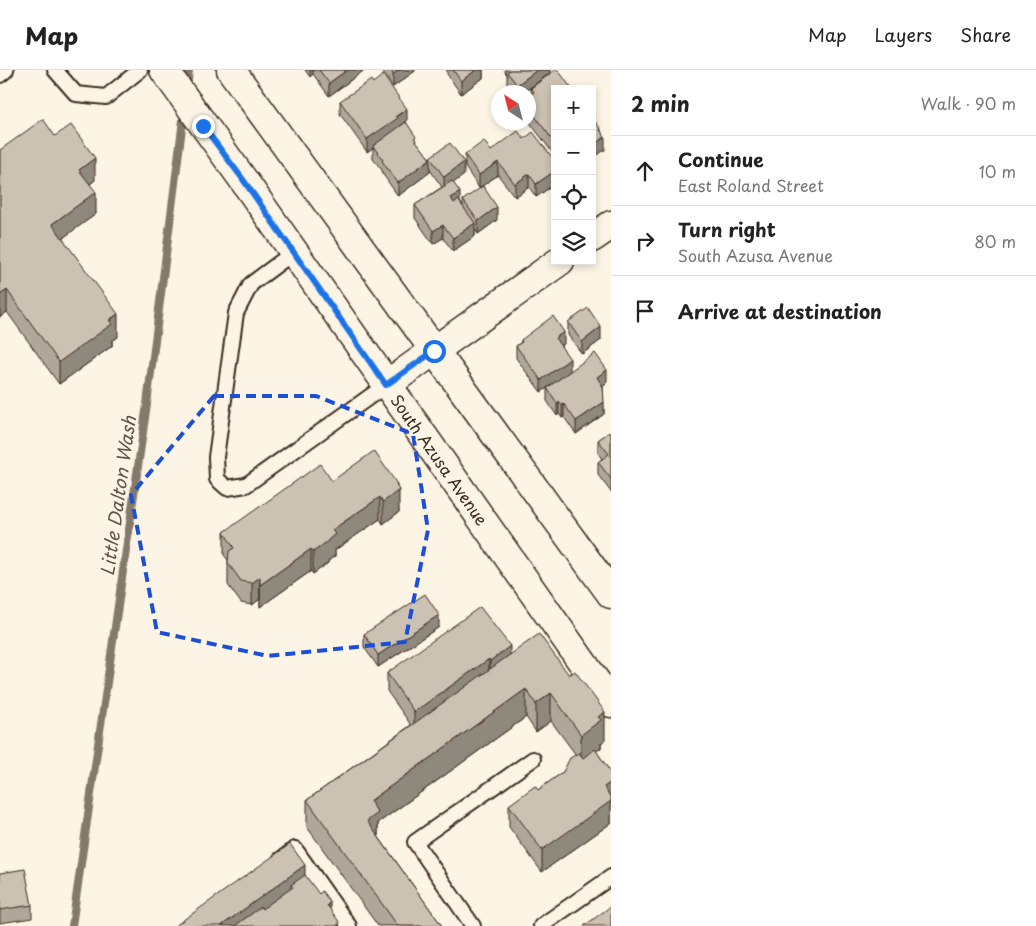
<!DOCTYPE html>
<html lang="en">
<head>
<meta charset="utf-8">
<style>
  body { margin:0; font-family:"Playpen Sans",sans-serif; background:#f2f2f2; color:#222 }
  .controls { position:absolute; right:15px; top:15px; display:grid; overflow:hidden; border-radius:0px; box-shadow:0 2px 8px #0003 }
  .controls button { width:45px; height:45px; display:grid; place-items:center; padding:0; border:0; border-bottom:1px solid #e0e0e0; background:#fff; color:#222; font:25px sans-serif }
  .compass { position:absolute; left:491px; top:15px; width:45px; height:45px; border-radius:50%; background:#fff; box-shadow:0 2px 8px #0003; rotate:324deg }
  .stop { position:absolute; width:15px; height:15px; margin:-11px; border:4px solid #1a73e8; border-radius:50%; background:#fff }
  .stop.end { background:#1a73e8; border-color:#fff; box-shadow:0 1px 5px #0008 }
  .list { margin:0; padding:0; list-style:none }
  h2 { display:flex; justify-content:space-between; align-items:center; height:65px; margin:0; padding:0 20px; font-size:21px }
  h2 small { font-size:16px; font-weight:400; color:#767676 }
  .list li { display:grid; grid-template-columns:32px 1fr auto; gap:15px; align-items:center; box-sizing:border-box; height:70px; padding:0 20px; border-top:1px solid #e0e0e0 }
  .list b { display:block; font-size:19px; white-space:nowrap }
  .list p { margin:0; font-size:16px; white-space:nowrap; color:#767676 }
  .list em { font-size:16px; font-style:normal; color:#767676 }
  .icon { flex:none; width:28px; height:28px; fill:none; stroke:currentColor; stroke-width:2; stroke-linecap:round; stroke-linejoin:round }
  .map { position:relative; flex:none; width:611px; height:856px; overflow:hidden }
  header { display:flex; align-items:center; gap:30px; box-sizing:border-box; height:70px; padding:0 25px; background:#fff; border-bottom:1px solid #e0e0e0 }
  header strong { font-size:24px }
  nav { display:flex; gap:28px; margin-inline-start:auto; font-size:18px }
  main { display:flex }
  aside { flex:1; background:#fff }
  .map>svg:first-child { display:block }
  .lines { fill:none; stroke-linecap:round; stroke-linejoin:round }
  .stream { stroke:#85796b; stroke-width:8 }
  .service-casing { stroke:#3b2a1e; stroke-width:18 }
  .minor-casing { stroke:#3b2a1e; stroke-width:31 }
  .primary-casing { stroke:#3b2a1e; stroke-width:31 }
  .service { stroke:#fcf5e5; stroke-width:14 }
  .minor { stroke:#fcf5e5; stroke-width:28 }
  .primary { stroke:#fcf5e5; stroke-width:28 }
  .wall { fill:#afa79a; stroke:#3b2a1e }
  .shaded-wall { fill:#8f887d; stroke:#3b2a1e }
  .building { fill:#ccc2b3; stroke:#3b2a1e }
  .route { stroke:#1a73e8; stroke-width:6 }
  .marked { fill:none; stroke:#1d4ed8; stroke-width:4; stroke-dasharray:10 6; stroke-linejoin:round }
  .labels { text-anchor:middle; stroke-width:4; stroke-linejoin:round; paint-order:stroke }
  .street-label { font-size:16px; fill:#3b2a1e; stroke:#fcf5e5 }
  .water-label { font-size:18px; font-style:italic; fill:#605144; stroke:#fcf5e5 }
</style>
</head>
<body>
<header>
<strong>Map</strong>
<nav><a>Map</a><a>Layers</a><a>Share</a></nav>
</header>
<main>
<div class="map">
<svg width="611" height="856" viewBox="0 0 611 856">
  <rect width="100%" height="100%" fill="#fcf5e5"/>
  <filter id="ink" filterUnits="userSpaceOnUse"><feTurbulence type="fractalNoise" baseFrequency=".02" numOctaves="2"/><feDisplacementMap in="SourceGraphic" scale="10" xChannelSelector="R" yChannelSelector="G"/><feConvolveMatrix kernelMatrix="1 2 1 2 8 2 1 2 1" color-interpolation-filters="sRGB"/></filter>
  <g filter="url(#ink)">
    <g class="lines">
      <path class="stream" d="M187 20 189 0
        M72 856 147 334 184 42"/>
      <defs>
        <path id="service" d="M55 0 76 24 106 27 140 0
          M0 5 6 0
          M294 182 251 214 236 243 216 387 217 409 227 418 246 415 386 315
          M280 790 295 779 349 856
          M473 856 415 772 533 689
          M541 856 611 807"/>
        <path id="minor" d="M592 168 611 155
          M386 315 560 191"/>
        <path id="primary" d="M164 0 242 108 611 633
          M231 0 611 524"/>
      </defs>
      <use href="#service" class="service-casing"/>
      <use href="#minor" class="minor-casing"/>
      <use href="#primary" class="primary-casing"/>
      <use href="#service" class="service"/>
      <use href="#minor" class="minor"/>
      <use href="#primary" class="primary"/>
    </g>
    <path class="wall" d="M305 0H363V1L329 26 313 4 310 7Z
      M381 0H415V1L393 17Z
      M447 0H483V8L461 24 447 4Z
      M504 0H550V3L555 19V86L528 50V26L531 25V18L524 22H513L507 15V5Z
      M340 31 407 51 406 52 416 71 430 89V87L464 105 453 113 460 132 463 136V130L497 150 478 164 475 159V166L453 181 443 168 433 174 415 148V135L442 117 430 100V102L398 126 382 103V100L373 89V77L367 82 340 44Z
      M55 66 95 110 90 114 96 144 62 168 118 267 112 271V276L59 314 7 242 0 247V80Z
      M524 69 555 91V114L536 127 529 117 515 127 498 105 479 118 465 97V85L491 81Z
      M568 252 601 270 582 284 568 265Z
      M521 270 564 274 561 277 570 301 607 312 603 316 604 344 576 364 564 347 562 348 559 344 557 346 547 331V318L541 322 516 288V276L521 272Z
      M611 361V422L598 405V392L602 389 598 383V370Z
      M332 411 397 417 399 442 383 454 380 449 335 480V486L328 491V493L313 504 311 501 260 537V529L252 535 241 533 228 515V490L224 485V462Z
      M439 557 378 597 364 577V564Z
      M510 584 605 670 601 673V678L596 681 611 703V753L542 802 509 757V735L538 720 563 702 576 685 551 651 536 662 526 647 378 753V766L442 856H378L307 757V730L411 655 387 621V603Z
      M0 803 32 835V848L0 853Z"/>
    <path class="shaded-wall" d="M310 0H313V4L310 7Z
      M347 0H363V1L329 26V13Z
      M399 0H415V1L393 17V4Z
      M476 0H483V8L461 24V11Z
      M537 0H550V3L524 22H517V15Z
      M407 39V51L398 58V61L367 82V69Z
      M601 59V70L605 67V80L592 88V76L600 60Z
      M95 88V110L79 122V100Z
      M430 89V102L398 126V113Z
      M464 92V105L444 120V107Z
      M498 92V105L479 118V105Z
      M555 101V114L536 127V114Z
      M529 104V117L515 127V114Z
      M96 122V144L52 176V154Z
      M460 122V135L451 141V128Z
      M497 137V150L478 164V151Z
      M475 153V166L453 181V168Z
      M443 155V168L433 174V161Z
      M7 220V242L0 247V225Z
      M118 244V267L112 271V276L59 314V292Z
      M601 257V270L582 284V272Z
      M564 262V274L555 281V268Z
      M570 289V302L541 322V310Z
      M607 300V312L597 320V307Z
      M559 331V344L557 346V333Z
      M604 332V344L576 364V351Z
      M564 334V347L562 348V335Z
      M397 414V422L399 420V442L383 454V432Z
      M380 427V449L335 480V486L328 491V493L313 504V482L332 460Z
      M311 479V501L260 537V515Z
      M260 507V529L252 535V513Z
      M439 545V557L378 597V585Z
      M510 576V594L490 609V591Z
      M489 589V607L414 660V642Z
      M526 619V647L378 753V770L367 751 370 731Z
      M551 623V651L536 662V634Z
      M605 642V670L601 673V678L581 692V665L598 647Z
      M611 712V753L542 802V780L604 717Z
      M305 795V823L293 817 291 815V833L236 855V856H221Z
      M330 832V856L327 835Z"/>
    <path class="building" d="M319 0H347L329 13Z
      M391 0H399L393 4Z
      M453 0H476L461 11Z
      M510 0H537L517 15 507 2Z
      M555 0H558L572 19H555V73L528 37V26L534 22 531 18Z
      M383 5 407 39 396 46 398 48 367 69 340 31 371 10 373 13Z
      M592 48 601 59 600 60 605 67 592 76Z
      M43 49 55 66 71 55 95 88 79 100 96 122 52 154 118 244 109 250 112 254 59 292 7 220 0 225V80Z
      M406 52 416 67 414 68 430 89 398 113 382 91 383 90 373 76Z
      M518 61 524 69 533 62 555 91V101L536 114 529 104 515 114 498 92 479 105 465 85 484 71 491 81Z
      M450 73 464 92 444 107 430 87Z
      M452 111 460 122 451 128 454 133 458 130 475 153 453 168 443 155 433 161 415 135Z
      M483 116 497 137 478 151 463 130Z
      M588 238 601 257 582 272 568 252Z
      M553 246 564 262 555 268 570 289 541 310 516 276 522 272 521 270Z
      M595 283 607 300 597 307 603 317 604 332 576 351 564 334 562 335 559 331 557 333 547 318Z
      M611 361V409L598 392 609 384 598 370Z
      M374 381 397 414 396 415 399 420 383 432 380 427 332 460 335 464 328 470V471L313 482 311 479 260 515V507L252 513 241 511 228 493 229 481 234 478 224 462 320 394 332 411Z
      M425 524 439 545 378 585 364 564Z
      M480 537 510 576 490 591 489 589 414 642 387 603Z
      M539 564 569 605 575 601 605 642 598 647 601 650 581 665 551 623 536 634 526 619 370 731 378 743 367 751 442 856H398L307 730Z
      M595 679 611 703V712L604 717 611 728V731L542 780 509 735 535 716 538 720 563 702 570 688 579 683 583 688Z
      M290 774 305 795 221 856H175Z
      M25 799 32 835 0 840V803Z
      M305 805 319 824 322 821 330 832 327 835 340 853 336 856H236V855L261 837 262 839 293 817 291 815Z
      M610 837 611 839V856H584Z"/>
  </g>
  <g class="lines" filter="url(#ink)">
    <path class="route" d="M203 56 242 108 386 315 434 281"/>
  </g>
  <path class="marked" d="M214 326H316L413 364 428 460 405 572 268 586 157 562 131 425Z"/>
  <g class="labels">
    <g class="street-label">
      <text transform="translate(439 390) rotate(55)" y="6">South Azusa Avenue</text>
    </g>
    <g class="water-label">
      <text transform="translate(119 426) rotate(-82)" y="6">Little Dalton Wash</text>
    </g>
  </g>
</svg>
<div class="controls">
<button>+</button>
<button>−</button>
<button><svg class="icon" aria-label="locate" viewBox="0 0 24 24"><circle cx="12" cy="12" r="6"/><path d="M12 2v4M12 18v4M2 12h4M18 12h4"/></svg></button>
<button><svg class="icon" aria-label="layers" viewBox="0 0 24 24"><path d="M12 4l9 5-9 5-9-5zM3 14l9 5 9-5"/></svg></button>
</div>
<svg class="compass" viewBox="-18 -18 36 36"><path d="M0-13l5 13h-10z" fill="#e53935"/><path d="M0 13l5-13h-10z" fill="#767676"/></svg>
<div class="stop" style="left:434px;top:281px"></div>
<div class="stop end" style="left:203px;top:56px"></div>
</div>
<aside>
<h2>2 min<small>Walk · 90 m</small></h2>
<ul class="list">
<li><svg class="icon" aria-label="ahead" viewBox="0 0 24 24"><path d="M12 20V5M6 11l6-6 6 6"/></svg><div><b>Continue</b><p>East Roland Street</p></div><em>10 m</em></li>
<li><svg class="icon" aria-label="right" viewBox="0 0 24 24"><path d="M7 20v-9h11M14 6l5 5-5 5"/></svg><div><b>Turn right</b><p>South Azusa Avenue</p></div><em>80 m</em></li>
<li><svg class="icon" aria-label="arrive" viewBox="0 0 24 24"><path d="M6 21V4h12l-3 4 3 4H6"/></svg><div><b>Arrive at destination</b></div></li>
</ul>
</aside>
</main>
</body>
</html>
